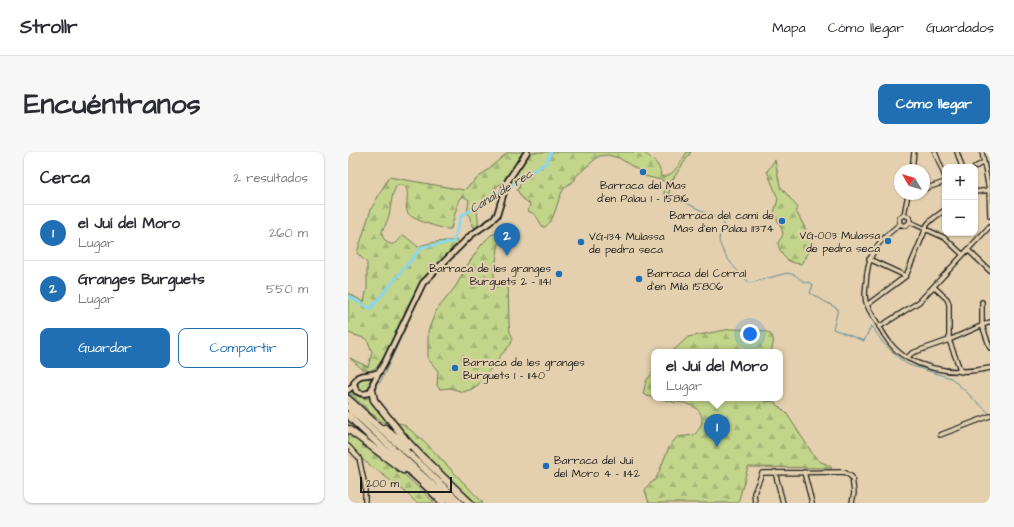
<!DOCTYPE html>
<html lang="es">
<head>
<meta charset="utf-8">
<style>
  body { margin:0; font-family:"Architects Daughter",sans-serif; background:#f7f7f7; color:#2b2b33 }
  .controls { position:absolute; right:12px; top:12px; display:grid; overflow:hidden; border-radius:8px; box-shadow:0 1px 3px #0004 }
  .controls button { width:36px; height:36px; display:grid; place-items:center; padding:0; border:0; border-bottom:1px solid #e1e1e2; background:#fff; color:#2b2b33; font:20px sans-serif }
  .compass { position:absolute; left:546px; top:12px; width:36px; height:36px; border-radius:50%; background:#fff; box-shadow:0 1px 3px #0004; rotate:308deg }
  .scale { position:absolute; left:12px; bottom:10px; width:92px; box-sizing:border-box; padding-left:4px; border:2px solid #1c1c1c; border-top:0; font-size:11px; line-height:14px; white-space:nowrap; color:#1c1c1c; -webkit-text-stroke:3px #e4d0af; paint-order:stroke }
  .you { position:absolute; left:402px; top:182px; width:14px; height:14px; margin:-10px; border:3px solid #fff; border-radius:50%; background:#1a73e8; box-shadow:0 0 0 6px #1a73e833 }
  .badge { display:grid; place-items:center; width:26px; height:26px; border-radius:50%; background:#1f6fb2; color:#fff; font-size:13px; font-weight:700 }
  .pin { position:absolute; translate:-50% -33px; filter:drop-shadow(0 1px 2px #0008) }
  .pin::after { content:''; position:absolute; top:21px; width:14px; height:12px; background:inherit; clip-path:polygon(0 0,100% 0,50% 100%) }
  .popup { position:absolute; left:303px; top:197px; width:132px; height:52px; box-sizing:border-box; display:grid; place-content:center; border-radius:8px; background:#fff; filter:drop-shadow(0 1px 3px #0005); font-size:13px; white-space:nowrap; color:#7c7c81 }
  .popup b { font-size:15px; color:#2b2b33 }
  .popup::after { content:''; position:absolute; left:50%; top:100%; margin-left:-8px; border:8px solid transparent; border-top-color:#fff }
  .list { margin:0; padding:0; list-style:none }
  h2 { display:flex; justify-content:space-between; align-items:center; height:52px; margin:0; padding:0 16px; font-size:17px }
  h2 small { font-size:13px; font-weight:400; color:#7c7c81 }
  .list li { display:grid; grid-template-columns:26px 1fr auto; gap:12px; align-items:center; box-sizing:border-box; height:56px; padding:0 16px; border-top:1px solid #e1e1e2 }
  .list b { display:block; font-size:15px; white-space:nowrap }
  .list p { margin:0; font-size:13px; white-space:nowrap; color:#7c7c81 }
  .list em { font-size:13px; font-style:normal; color:#7c7c81 }
  .actions { display:flex; gap:8px; padding:12px 16px }
  .actions a { flex:1; padding:9px 0; border:1px solid #1f6fb2; border-radius:8px; text-align:center; font-size:14px; color:#1f6fb2 }
  .actions .main { background:#1f6fb2; color:#fff }
  .map { position:relative; flex:none; width:642px; height:351px; overflow:hidden; border-radius:8px }
  header { display:flex; align-items:center; gap:24px; box-sizing:border-box; height:56px; padding:0 20px; background:#fff; border-bottom:1px solid #e1e1e2 }
  header strong { font-size:19px }
  nav { display:flex; gap:22px; margin-inline-start:auto; font-size:14px }
  .intro { display:flex; align-items:center; justify-content:space-between; box-sizing:border-box; height:96px; padding:0 24px }
  h1 { margin:0; font-size:28px }
  .button { padding:10px 18px; border-radius:8px; background:#1f6fb2; color:#fff; font-size:14px; font-weight:700 }
  main { display:flex; gap:24px; padding:0 24px }
  aside { flex:1; background:#fff; border-radius:8px; box-shadow:0 1px 3px #0004 }
  .map>svg:first-child { display:block }
  .forest { fill:url(#forest-firs); stroke:#6f7854 }
  .garden { fill:url(#garden-furrows); stroke:#6f7854 }
  .lines { fill:none; stroke-linecap:round; stroke-linejoin:round }
  .stream { stroke:#5f8c98; stroke-width:1 }
  .canal { stroke:#8bd7eb; stroke-width:3 }
  .minor-casing { stroke:#1c1c1c; stroke-width:6 }
  .tertiary-casing { stroke:#1c1c1c; stroke-width:8 }
  .motorway-casing { stroke:#1c1c1c; stroke-width:9 }
  .minor { stroke:#e4d0af; stroke-width:3.5 }
  .tertiary { stroke:#e4d0af; stroke-width:4.5 }
  .motorway { stroke:#e4d0af; stroke-width:6 }
  .poi-dot { fill:#1f6fb2; stroke:#e4d0af; stroke-width:1.5 }
  .labels { text-anchor:middle; stroke-width:4; stroke-linejoin:round; paint-order:stroke }
  .poi-label { font-size:11px; fill:#1c1c1c; stroke:#e4d0af; text-anchor:start }
  .water-label { font-size:12px; font-style:italic; fill:#324145; stroke:#e4d0af }
</style>
</head>
<body>
<header>
<strong>Strollr</strong>
<nav><a>Mapa</a><a>Cómo llegar</a><a>Guardados</a></nav>
</header>
<div class="intro"><h1>Encuéntranos</h1><a class="button">Cómo llegar</a></div>
<main>
<aside>
<h2>Cerca<small>2 resultados</small></h2>
<ul class="list">
<li><span class="badge">1</span><div><b>el Juí del Moro</b><p>Lugar</p></div><em>260 m</em></li>
<li><span class="badge">2</span><div><b>Granges Burguets</b><p>Lugar</p></div><em>550 m</em></li>
</ul>
<div class="actions"><a class="main">Guardar</a><a>Compartir</a></div>
</aside>
<div class="map">
<svg width="642" height="351" viewBox="0 0 642 351">
  <defs>
    <pattern id="forest-firs" width="22" height="20" patternUnits="userSpaceOnUse"><rect width="22" height="20" fill="#c2d58b"/><path d="M5 1l3.5 6h-7zM16 11l3.5 6h-7z" fill="#a6b677"/></pattern>
    <pattern id="garden-furrows" width="10" height="10" patternUnits="userSpaceOnUse"><rect width="10" height="10" fill="#c2d58b"/><path d="M-1 1l2-2M0 10L10 0M9 11l2-2" fill="none" stroke="#a6b677"/></pattern>
  </defs>
  <rect width="100%" height="100%" fill="#e4d0af"/>
  <filter id="ink" filterUnits="userSpaceOnUse"><feTurbulence type="fractalNoise" baseFrequency=".025" numOctaves="2"/><feDisplacementMap in="SourceGraphic" scale="8" xChannelSelector="R" yChannelSelector="G"/><feConvolveMatrix kernelMatrix="1 2 1 2 8 2 1 2 1" color-interpolation-filters="sRGB"/></filter>
  <g filter="url(#ink)">
    <path class="forest" d="M160 0H295C304 7 312 11 313 24L315 25C327 23 333 9 339 0H343L323 30 321 41 317 44 316 40 320 32 316 29 297 24 290 18 271 6 260 3 251 4 228 24 227 28C222 32 218 33 215 38 208 50 208 67 197 75H195C190 68 189 62 180 59L182 53 181 51 174 46 169 38 174 29 173 27 172 26 162 33 155 30 148 35C147 40 147 47 141 50 138 51 134 50 130 51 126 59 133 67 129 76H127C122 72 123 65 119 60L121 48 115 44 111 47 103 77H98C90 75 64 68 60 61 58 58 58 54 59 51 59 44 61 39 56 33H49C42 43 44 58 39 69 38 73 35 76 34 80 34 86 39 93 45 92 49 92 52 87 54 84H57L70 95C82 89 95 90 108 88L110 92 74 130 61 151 36 205 29 215 22 219 14 217 2 206 20 215 24 200 19 187 0 181V141L16 150 19 136V111L9 101 23 57 41 25 116 38Z
      M427 8 432 34 450 56 448 59 465 91 464 96 453 112C442 111 436 107 432 98 431 96 430 93 430 91 431 88 434 86 435 82L433 75 426 61 430 47 419 19Z
      M149 81 152 85 146 121V134H151L160 129 161 172 162 180 165 186 163 192 153 203 130 233 124 237 115 240 102 236 92 237 89 234 90 219 80 207V179L88 159 108 134 118 115 134 92 143 83Z
      M383 177C393 178 419 175 424 184 427 189 424 195 423 200H324L340 185Z
      M306 219V246L299 244 295 242 298 229Z
      M0 234 8 243 17 247 23 245 41 269 55 272 75 288 135 351H126L73 299 24 262 7 246 0 248Z
      M310 246H412L417 250 426 249 439 262 466 304 473 310 481 313 484 316 400 315 390 351H301L297 338 299 334 308 327 321 295 329 285 346 283C358 272 357 258 340 252 335 250 330 251 325 250 320 249 315 247 310 246Z
      M0 268 6 276 87 351H69L55 338 15 308 0 292Z"/>
    <path class="garden" d="M8 233a8 8 0 1 1 16 0a8 8 0 1 1-16 0Z"/>
    <g class="lines">
      <path class="stream" d="M319 41 376 70C375 75 371 83 371 88 373 102 392 123 402 131L439 121 447 123 457 131 461 130 465 133 462 141 490 157 485 177 516 189 523 174H524L535 191 553 208 561 213 603 226 642 262
        M32 231 57 177
        M0 243 6 242"/>
      <path class="canal" d="M108 81 113 64 198 11 203 0
        M0 144 21 156H23L74 95 105 90 107 85"/>
      <defs>
        <path id="minor" d="M587 0 597 25
          M609 0 614 15
          M634 0 641 38 642 64
          M627 15 636 10
          M564 18 566 0
          M576 37 597 30
          M627 40 642 38
          M556 63 560 42
          M562 70 597 86 615 103
          M552 72C529 90 519 102 518 132 517 139 516 147 519 153 522 160 526 166 530 172 537 185 545 198 559 206 585 220 614 222 642 216
          M552 72 557 74 561 71 562 68 561 65 556 63
          M552 72 551 66 556 63
          M620 98 642 119
          M521 107 558 124
          M586 135 599 147 601 152V188L613 220
          M634 150V173L642 196
          M519 153 558 124 576 81C577 70 589 64 597 58
          M531 175 571 150 642 74
          M559 206 564 201 601 188 642 170
          M592 283 642 264
          M0 294 11 306 17 334V351
          M427 320 435 351
          M456 320 464 351
          M407 351 406 341 414 321 496 320 504 325 506 341 504 351"/>
        <path id="tertiary" d="M31 220C21 225 17 221 10 225L6 231 8 239C14 243 19 243 24 238L25 231 38 208 75 131 123 83 142 70 149 63 159 30 179 0
          M0 238 6 233"/>
        <path id="motorway" d="M24 238 26 248 58 288 74 305 122 351
          M0 247 73 313 112 351
          M0 255 104 351
          M0 263C29 294 66 319 95 351
          M37 276 60 294
          M0 277 55 318"/>
      </defs>
      <use href="#minor" class="minor-casing"/>
      <use href="#tertiary" class="tertiary-casing"/>
      <use href="#motorway" class="motorway-casing"/>
      <use href="#minor" class="minor"/>
      <use href="#tertiary" class="tertiary"/>
      <use href="#motorway" class="motorway"/>
    </g>
  </g>
  <g class="poi-dot">
    <circle cx="295" cy="20" r="4"/>
    <circle cx="434" cy="69" r="4"/>
    <circle cx="540" cy="89" r="4"/>
    <circle cx="233" cy="90" r="4"/>
    <circle cx="211" cy="122" r="4"/>
    <circle cx="291" cy="127" r="4"/>
    <circle cx="107" cy="216" r="4"/>
    <circle cx="198" cy="314" r="4"/>
  </g>
  <g class="labels">
    <g class="poi-label">
      <text x="295" y="37" text-anchor="middle">Barraca del Mas<tspan x="295" dy="13">d'en Palau 1 - 15816</tspan></text>
      <text x="426" y="67" text-anchor="end">Barraca del camí de<tspan x="426" dy="13">Mas d'en Palau 11374</tspan></text>
      <text x="532" y="87" text-anchor="end">VG-003 Mulassa<tspan x="532" dy="13">de pedra seca</tspan></text>
      <text x="241" y="88">VG-134 Mulassa<tspan x="241" dy="13">de pedra seca</tspan></text>
      <text x="203" y="120" text-anchor="end">Barraca de les granges<tspan x="203" dy="13">Burguets 2 - 1141</tspan></text>
      <text x="299" y="125">Barraca del Corral<tspan x="299" dy="13">d'en Milà 15806</tspan></text>
      <text x="115" y="214">Barraca de les granges<tspan x="115" dy="13">Burguets 1 - 1140</tspan></text>
      <text x="206" y="312">Barraca del Juí<tspan x="206" dy="13">del Moro 4 - 1142</tspan></text>
    </g>
    <g class="water-label">
      <text transform="translate(153 39) rotate(-32)" y="4">Canal de rec</text>
    </g>
  </g>
</svg>
<div class="controls">
<button>+</button>
<button>−</button>
</div>
<svg class="compass" viewBox="-18 -18 36 36"><path d="M0-13l5 13h-10z" fill="#e53935"/><path d="M0 13l5-13h-10z" fill="#7c7c81"/></svg>
<div class="scale">200 m</div>
<div class="you"></div>
<div class="pin badge" style="left:369px;top:295px">1</div>
<div class="popup"><b>el Juí del Moro</b>Lugar</div>
<div class="pin badge" style="left:159px;top:104px">2</div>
</div>
</main>
</body>
</html>
